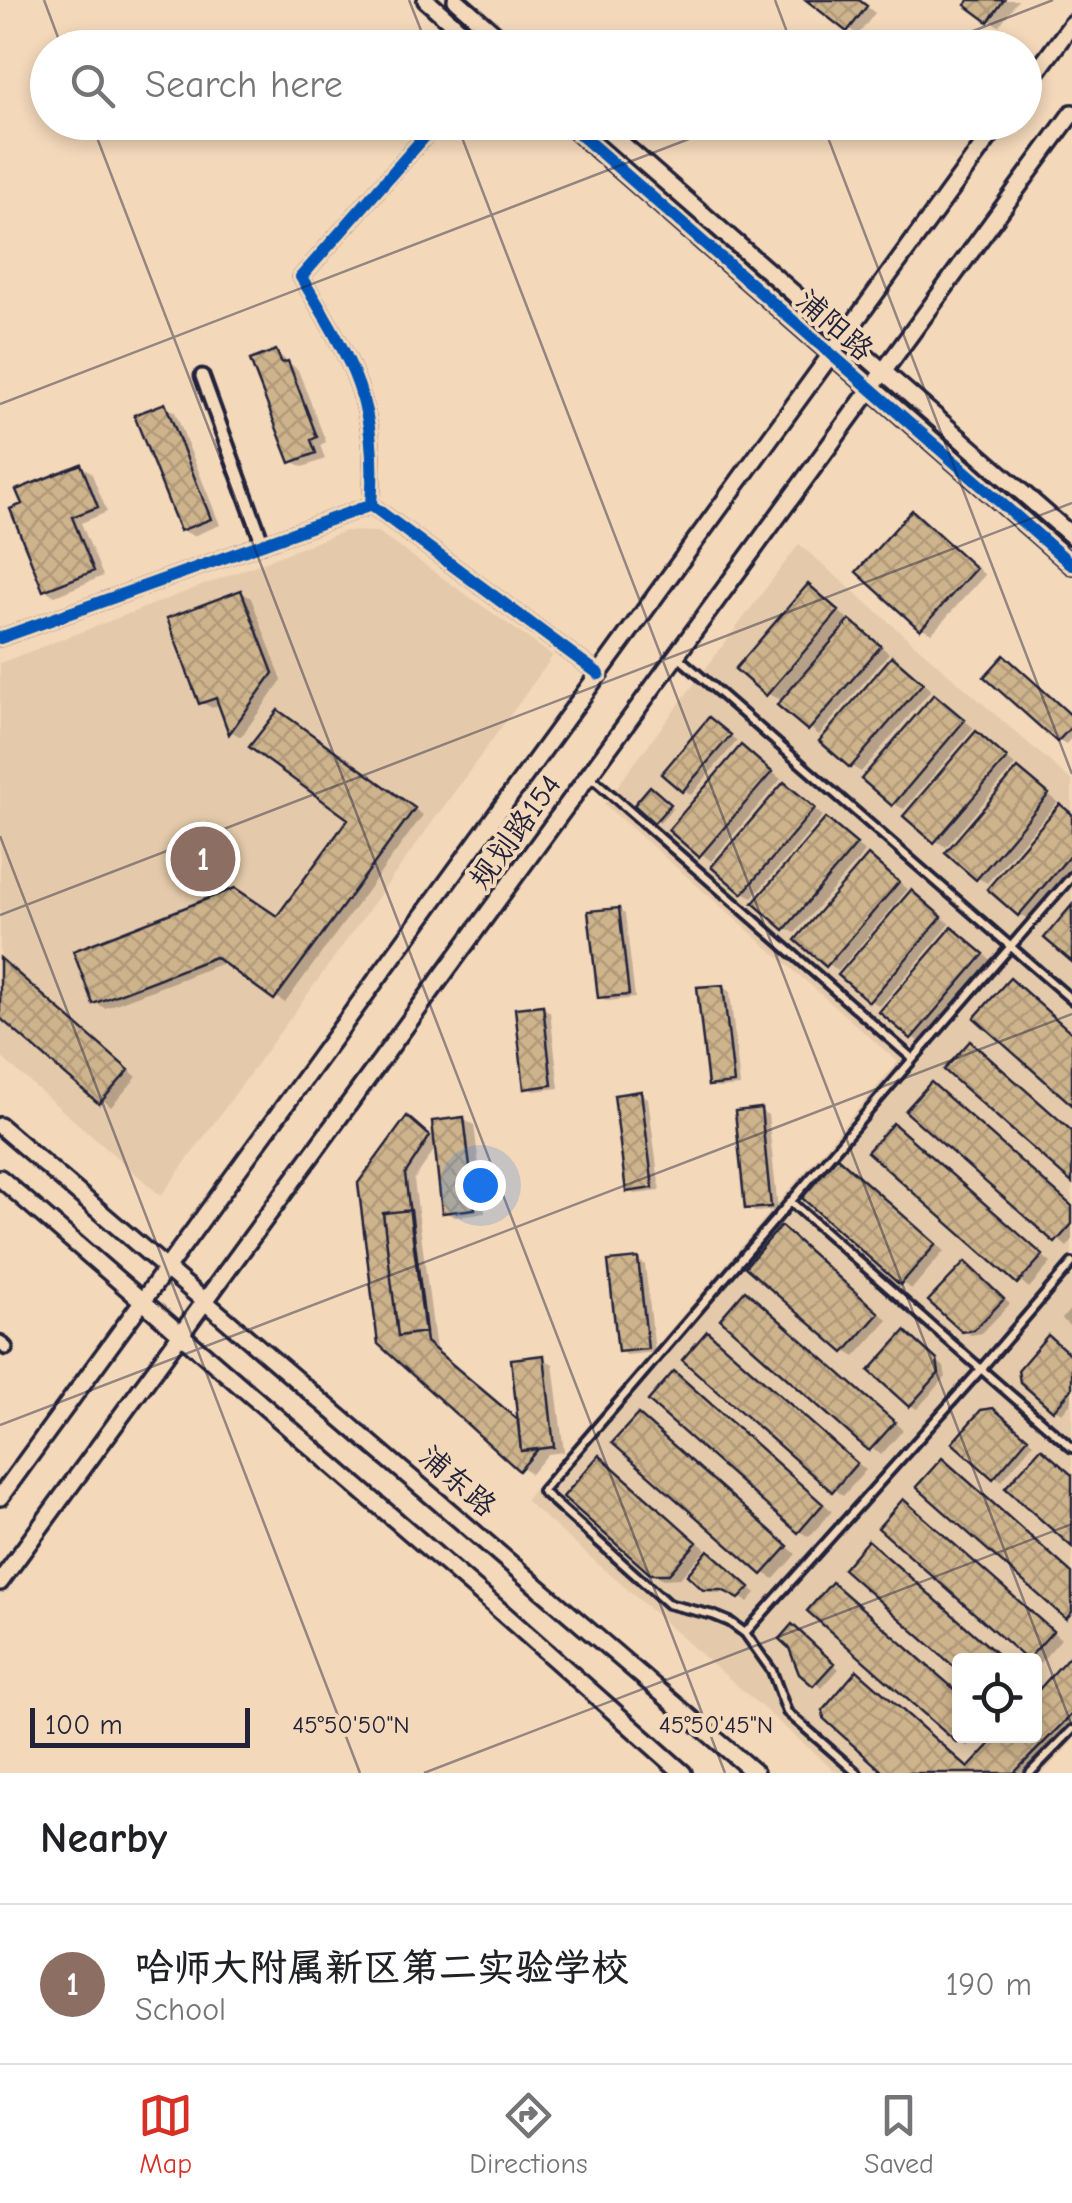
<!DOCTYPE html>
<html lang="en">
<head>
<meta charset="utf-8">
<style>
  body { margin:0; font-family:"Comic Neue","LXGW WenKai TC",sans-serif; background:#f2f2f2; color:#202124 }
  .controls { position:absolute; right:30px; bottom:30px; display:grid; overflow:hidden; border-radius:10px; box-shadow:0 5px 15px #0003 }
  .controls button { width:90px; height:90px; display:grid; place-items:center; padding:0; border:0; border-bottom:2px solid #e0e0e0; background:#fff; color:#202124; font:50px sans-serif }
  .scale { position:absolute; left:30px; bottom:25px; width:220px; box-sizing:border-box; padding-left:10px; border:5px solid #22223b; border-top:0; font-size:28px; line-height:35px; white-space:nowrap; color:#22223b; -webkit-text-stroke:8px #f3d8ba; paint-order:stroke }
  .you { position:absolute; left:480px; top:1185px; width:35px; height:35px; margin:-25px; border:8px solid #fff; border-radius:50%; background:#1a73e8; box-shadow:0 0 0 15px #1a73e833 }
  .badge { display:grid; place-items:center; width:65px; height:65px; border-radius:50%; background:#d93025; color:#fff; font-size:32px; font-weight:700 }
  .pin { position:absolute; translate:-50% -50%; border:5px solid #fff; box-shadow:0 2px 10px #0006 }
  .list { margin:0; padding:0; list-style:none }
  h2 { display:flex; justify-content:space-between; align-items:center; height:130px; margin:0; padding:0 40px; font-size:42px }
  h2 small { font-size:32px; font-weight:400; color:#757577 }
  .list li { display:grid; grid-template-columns:65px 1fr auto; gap:30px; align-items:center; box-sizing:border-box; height:160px; padding:0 40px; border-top:2px solid #e0e0e0 }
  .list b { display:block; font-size:38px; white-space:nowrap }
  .list p { margin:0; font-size:32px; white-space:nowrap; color:#757577 }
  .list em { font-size:32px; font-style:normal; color:#757577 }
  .icon { flex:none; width:55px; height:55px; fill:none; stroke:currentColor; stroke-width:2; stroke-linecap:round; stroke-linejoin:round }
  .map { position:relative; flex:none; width:1072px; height:1773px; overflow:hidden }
  .search { position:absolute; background:#fff; box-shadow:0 5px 15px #0003; left:30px; right:30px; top:30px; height:110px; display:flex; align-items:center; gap:25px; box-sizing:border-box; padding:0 35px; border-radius:55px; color:#757577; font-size:38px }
  .sheet { height:290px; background:#fff }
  nav { display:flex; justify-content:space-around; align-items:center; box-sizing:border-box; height:140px; border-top:2px solid #e0e0e0; background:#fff; font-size:28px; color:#757577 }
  nav a { display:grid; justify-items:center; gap:5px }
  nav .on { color:#d93025 }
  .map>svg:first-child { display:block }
  .built { fill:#e4caaa; fill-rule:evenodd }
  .shadow { fill:#0003 }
  .building { fill:url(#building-cross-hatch); stroke:#22223b; stroke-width:2.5 }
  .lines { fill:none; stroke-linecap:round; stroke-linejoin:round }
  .lane-casing { stroke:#22223b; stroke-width:14 }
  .street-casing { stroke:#22223b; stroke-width:19 }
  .secondary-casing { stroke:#22223b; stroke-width:22 }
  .lane { stroke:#f3d8ba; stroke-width:6 }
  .street { stroke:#f3d8ba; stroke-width:11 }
  .secondary { stroke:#f3d8ba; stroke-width:15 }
  .cycleway-casing { stroke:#f3d8ba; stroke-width:19 }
  .cycleway { stroke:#0057b8; stroke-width:12 }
  .ticks { fill:none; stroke:#22223b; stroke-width:2.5; stroke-opacity:0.45 }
  .labels { text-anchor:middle; stroke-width:8; stroke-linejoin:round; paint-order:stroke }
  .street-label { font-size:30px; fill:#22223b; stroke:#f3d8ba }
  .ticks-label { font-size:25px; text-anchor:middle; fill:#22223b; stroke:#f3d8ba; stroke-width:8; stroke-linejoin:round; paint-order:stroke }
</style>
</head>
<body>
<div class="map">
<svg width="1072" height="1773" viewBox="0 0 1072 1773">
  <defs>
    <pattern id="building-cross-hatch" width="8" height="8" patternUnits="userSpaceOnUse" patternTransform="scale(2.5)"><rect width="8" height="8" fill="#ceb48c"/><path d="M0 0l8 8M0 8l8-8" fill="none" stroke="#b19a7a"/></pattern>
  </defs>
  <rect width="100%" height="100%" fill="#f3d8ba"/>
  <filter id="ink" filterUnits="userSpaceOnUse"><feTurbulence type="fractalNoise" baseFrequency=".01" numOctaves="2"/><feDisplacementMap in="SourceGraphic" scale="20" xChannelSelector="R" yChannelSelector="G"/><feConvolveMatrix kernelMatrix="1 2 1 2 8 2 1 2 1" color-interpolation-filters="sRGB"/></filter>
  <g filter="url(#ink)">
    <path class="built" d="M345 531 378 532 553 656 161 1196 0 1056V663Z
      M799 544 1072 781V1743L1043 1773H837L525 1500 898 1062 604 804ZM960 1660H1034V1736H960Z"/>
    <path class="shadow" d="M810 0H858L875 13 858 35Z
      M972 0H1018L999 26 989 20Z
      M276 352 298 370 326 442 320 445 325 459 303 467 292 461Z
      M165 406 175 412 220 525 193 536 182 530Z
      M81 466 91 472 107 512 81 523 103 576 55 596 45 590Z
      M913 513 985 575 932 633 922 628Z
      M809 587 889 653 819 735 780 704 784 701 768 694 739 669Z
      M241 592 251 598 282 680 241 737 232 732 221 704 212 708 201 702Z
      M902 665 931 690 861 772 851 766Z
      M988 677 1072 716V737L1066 744 1059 740Z
      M935 697 974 728 904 809 894 804Z
      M289 719 423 815 285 1003 226 962 105 1008 95 1003 279 919 351 818Z
      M717 724 737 741 691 795 664 773Z
      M986 740 1015 765 946 847 936 841Z
      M742 749 781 779 711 861 672 830Z
      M1028 777 1058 802 987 883 978 878Z
      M784 785 823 816 753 897 743 892Z
      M655 791 673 808 660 823 656 821Z
      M1072 814V870L1029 919 1019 914Z
      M826 821 865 852 795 933 786 928Z
      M869 858 908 889 838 971 799 940Z
      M921 899 950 924 880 1006 870 1000Z
      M618 910 625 914 635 998 608 1001 600 996Z
      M963 936 992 961 922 1043 912 1037Z
      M0 958 137 1077 111 1107 0 1014Z
      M723 987 730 992 740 1086 717 1088 710 1084Z
      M542 1007 550 1012 559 1088 534 1091 527 1087Z
      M931 1085 1072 1206V1241L1067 1247 909 1110Z
      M641 1094 648 1098 660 1191 635 1194 628 1190Z
      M761 1111 768 1115 778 1210 755 1212 748 1208Z
      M408 1120 437 1142 464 1120 474 1125 485 1213 455 1217 445 1211 437 1146 414 1180 436 1350 521 1422 543 1358 553 1364 564 1452 548 1454 531 1474 380 1343Z
      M893 1126 1051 1263 1029 1288 871 1152Z
      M848 1166 944 1251 912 1289 902 1283Z
      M781 1229 888 1320 855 1357 845 1351Z
      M638 1260 645 1265 655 1352 627 1355 620 1351Z
      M972 1269 1010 1304 982 1333 971 1335 963 1330Z
      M745 1293 903 1430 881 1455 723 1319Z
      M1072 1307V1328L1062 1319Z
      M708 1334 866 1470 843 1496 686 1360Z
      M913 1338 944 1367 946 1377 917 1409 910 1405Z
      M1072 1357V1401L1062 1413 1054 1409Z
      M684 1380 832 1511 809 1537 799 1531Z
      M1001 1416 1033 1443 1002 1481 995 1476Z
      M648 1423 796 1554 774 1579 764 1573Z
      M600 1459 706 1549 680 1578 663 1579 652 1572Z
      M904 1502 1061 1639 1039 1664 881 1528Z
      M709 1553 756 1593 748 1602 731 1593H713L705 1588Z
      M833 1585 960 1694V1736H978L968 1747 958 1741Z
      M800 1631 839 1669 822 1688 801 1673 796 1658Z
      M1072 1657V1729L1029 1773H888L858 1673 971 1770 1001 1736H1034Z"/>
    <path class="building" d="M806 0H859L867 6 847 32Z
      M969 0H1004L988 22 965 5Z
      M276 350 282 363 288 361 317 437 311 440 316 453 290 463 250 360Z
      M165 403 211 519 180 531 134 415Z
      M81 464 98 507 72 517 94 571 43 591 10 509 22 504 16 490Z
      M912 510 976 568 920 630 856 572Z
      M808 584 839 611 766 696 735 669Z
      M241 590 273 673 229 734 216 698 199 704 167 618Z
      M850 620 881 646 808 731 777 705Z
      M1004 655 1072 716V726L1057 742 984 677Z
      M892 656 923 683 850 768 819 741Z
      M934 694 965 720 892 806 861 779Z
      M278 710 415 808 274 1000 215 957 93 1004 73 951 235 888 277 916 348 819 249 747Z
      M709 717 731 735 682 792 661 774Z
      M976 731 1007 758 934 843 903 816Z
      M741 745 772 772 699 857 668 830Z
      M1018 768 1049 794 976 880 945 853Z
      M784 782 815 808 742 894 711 867Z
      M650 786 671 804 654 823 634 805Z
      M1060 804 1072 814V853L1018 916 987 889Z
      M826 818 857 844 784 930 753 903Z
      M868 855 899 882 826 967 795 940Z
      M911 890 942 917 869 1002 838 975Z
      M1072 905V962L1044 938Z
      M619 908 629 995 598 998 588 911Z
      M952 927 984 954 911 1039 879 1012Z
      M0 958 129 1070 99 1104 0 1018Z
      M1010 978 1072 1033V1105L974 1018Z
      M723 985 734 1083 708 1086 697 987Z
      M543 1005 552 1085 524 1089 515 1008Z
      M970 1041 1072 1131V1183L944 1070Z
      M931 1082 1072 1206V1224L1055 1243 905 1111Z
      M641 1091 653 1188 626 1192 614 1095Z
      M761 1108 771 1207 745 1209 735 1111Z
      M407 1116 430 1136 405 1174 426 1342 518 1420 521 1451 538 1449 519 1471 378 1344 358 1183Z
      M464 1117 475 1209 442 1213 432 1121Z
      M893 1123 1043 1255 1017 1284 867 1152Z
      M837 1157 936 1244 900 1285 802 1198Z
      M411 1210 426 1332 398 1336 383 1213Z
      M781 1226 879 1313 844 1353 745 1267Z
      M638 1258 648 1349 618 1352 608 1261Z
      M965 1262 1004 1299 974 1330 962 1332 928 1301Z
      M745 1290 895 1422 869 1451 720 1319Z
      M707 1331 857 1463 832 1492 682 1360Z
      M905 1331 937 1360 939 1373 909 1407 869 1371Z
      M1048 1335 1072 1356V1389L1053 1411 1020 1382 1018 1370Z
      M544 1355 554 1447 521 1451 511 1359Z
      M674 1371 823 1504 798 1533 648 1401Z
      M993 1408 1028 1438 993 1479 952 1443 981 1410Z
      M638 1414 788 1546 762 1575 612 1443Z
      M1041 1448 1072 1475V1547L1005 1488Z
      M599 1455 697 1542 669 1574H650L563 1497Z
      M942 1458 1072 1573V1612L1066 1619 916 1487Z
      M903 1499 1053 1631 1027 1660 878 1528Z
      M868 1540 1004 1660H960V1672L843 1569Z
      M708 1550 750 1587 739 1599 722 1590H703L687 1575Z
      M832 1582 960 1694V1736H963L957 1743 807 1611Z
      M792 1624 834 1663 813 1686 799 1674 789 1648 779 1639Z
      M1072 1653V1714L1014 1773H884L824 1719 823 1710 857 1670 968 1768 998 1736H1034V1695Z"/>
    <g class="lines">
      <defs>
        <path id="lane" d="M677 656 1072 1000
          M591 777 913 1059 1072 876
          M1072 1263 981 1369 1072 1448
          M745 1633 981 1369 791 1202
          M857 1773 787 1712 772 1671 745 1633 730 1622 713 1615 668 1604 542 1491 913 1059
          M1030 1773 1072 1730"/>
        <path id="street" d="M202 376 263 544
          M371 505C379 404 352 361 301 277L426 135
          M0 638 371 505 599 674
          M0 1342 6 1348"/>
        <path id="secondary" d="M426 0 480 48
          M456 0 511 48
          M1024 89 1072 24
          M566 122 1072 565
          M597 122 1072 536
          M0 1126 755 1773
          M0 1178 487 1599 683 1773
          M0 1497 1000 122
          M0 1582 1072 113"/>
      </defs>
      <use href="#lane" class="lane-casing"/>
      <use href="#street" class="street-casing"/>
      <use href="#secondary" class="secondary-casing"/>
      <use href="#lane" class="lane"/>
      <use href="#street" class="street"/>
      <use href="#secondary" class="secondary"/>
      <defs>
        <path id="cycleway" d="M566 122 1072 565
          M371 505C379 404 352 361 301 277L426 135
          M0 638 371 505 599 674"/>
      </defs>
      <use href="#cycleway" class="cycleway-casing"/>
      <use href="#cycleway" class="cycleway"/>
    </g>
  </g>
  <path class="ticks" d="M44 0 62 48M409 0 428 48M775 0 793 48M929 48 1053 0M91 122 725 1773M456 122 1072 1726M822 122 1072 774M0 404 733 122M0 836 360 1773M0 915 1072 503M0 1425 1072 1014M424 1773 1072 1524"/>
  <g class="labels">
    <g class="street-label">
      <text transform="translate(835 325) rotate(41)" y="10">浦阳路</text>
      <text transform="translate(515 832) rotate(-54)" y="10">规划路154</text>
      <text transform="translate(458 1481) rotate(41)" y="10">浦东路</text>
    </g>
  </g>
  <g class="ticks-label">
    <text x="351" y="1733">45°50'50"N</text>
    <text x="716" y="1733">45°50'45"N</text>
  </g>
</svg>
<div class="controls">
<button><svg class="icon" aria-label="locate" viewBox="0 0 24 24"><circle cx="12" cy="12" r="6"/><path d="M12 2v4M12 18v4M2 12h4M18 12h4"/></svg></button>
</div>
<div class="scale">100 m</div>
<div class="you"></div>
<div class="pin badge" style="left:203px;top:859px;background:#8d6e63">1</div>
<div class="search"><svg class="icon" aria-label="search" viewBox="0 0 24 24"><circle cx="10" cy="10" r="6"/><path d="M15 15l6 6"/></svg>Search here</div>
</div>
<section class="sheet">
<h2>Nearby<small></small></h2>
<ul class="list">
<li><span class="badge" style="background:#8d6e63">1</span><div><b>哈师大附属新区第二实验学校</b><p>School</p></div><em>190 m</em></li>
</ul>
</section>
<nav>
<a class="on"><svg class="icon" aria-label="map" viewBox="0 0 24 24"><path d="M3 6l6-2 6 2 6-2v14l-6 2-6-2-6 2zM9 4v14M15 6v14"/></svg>Map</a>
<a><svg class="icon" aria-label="directions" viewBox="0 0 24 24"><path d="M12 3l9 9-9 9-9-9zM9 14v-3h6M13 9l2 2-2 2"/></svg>Directions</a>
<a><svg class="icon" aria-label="saved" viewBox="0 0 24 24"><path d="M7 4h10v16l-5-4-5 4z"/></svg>Saved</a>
</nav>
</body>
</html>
